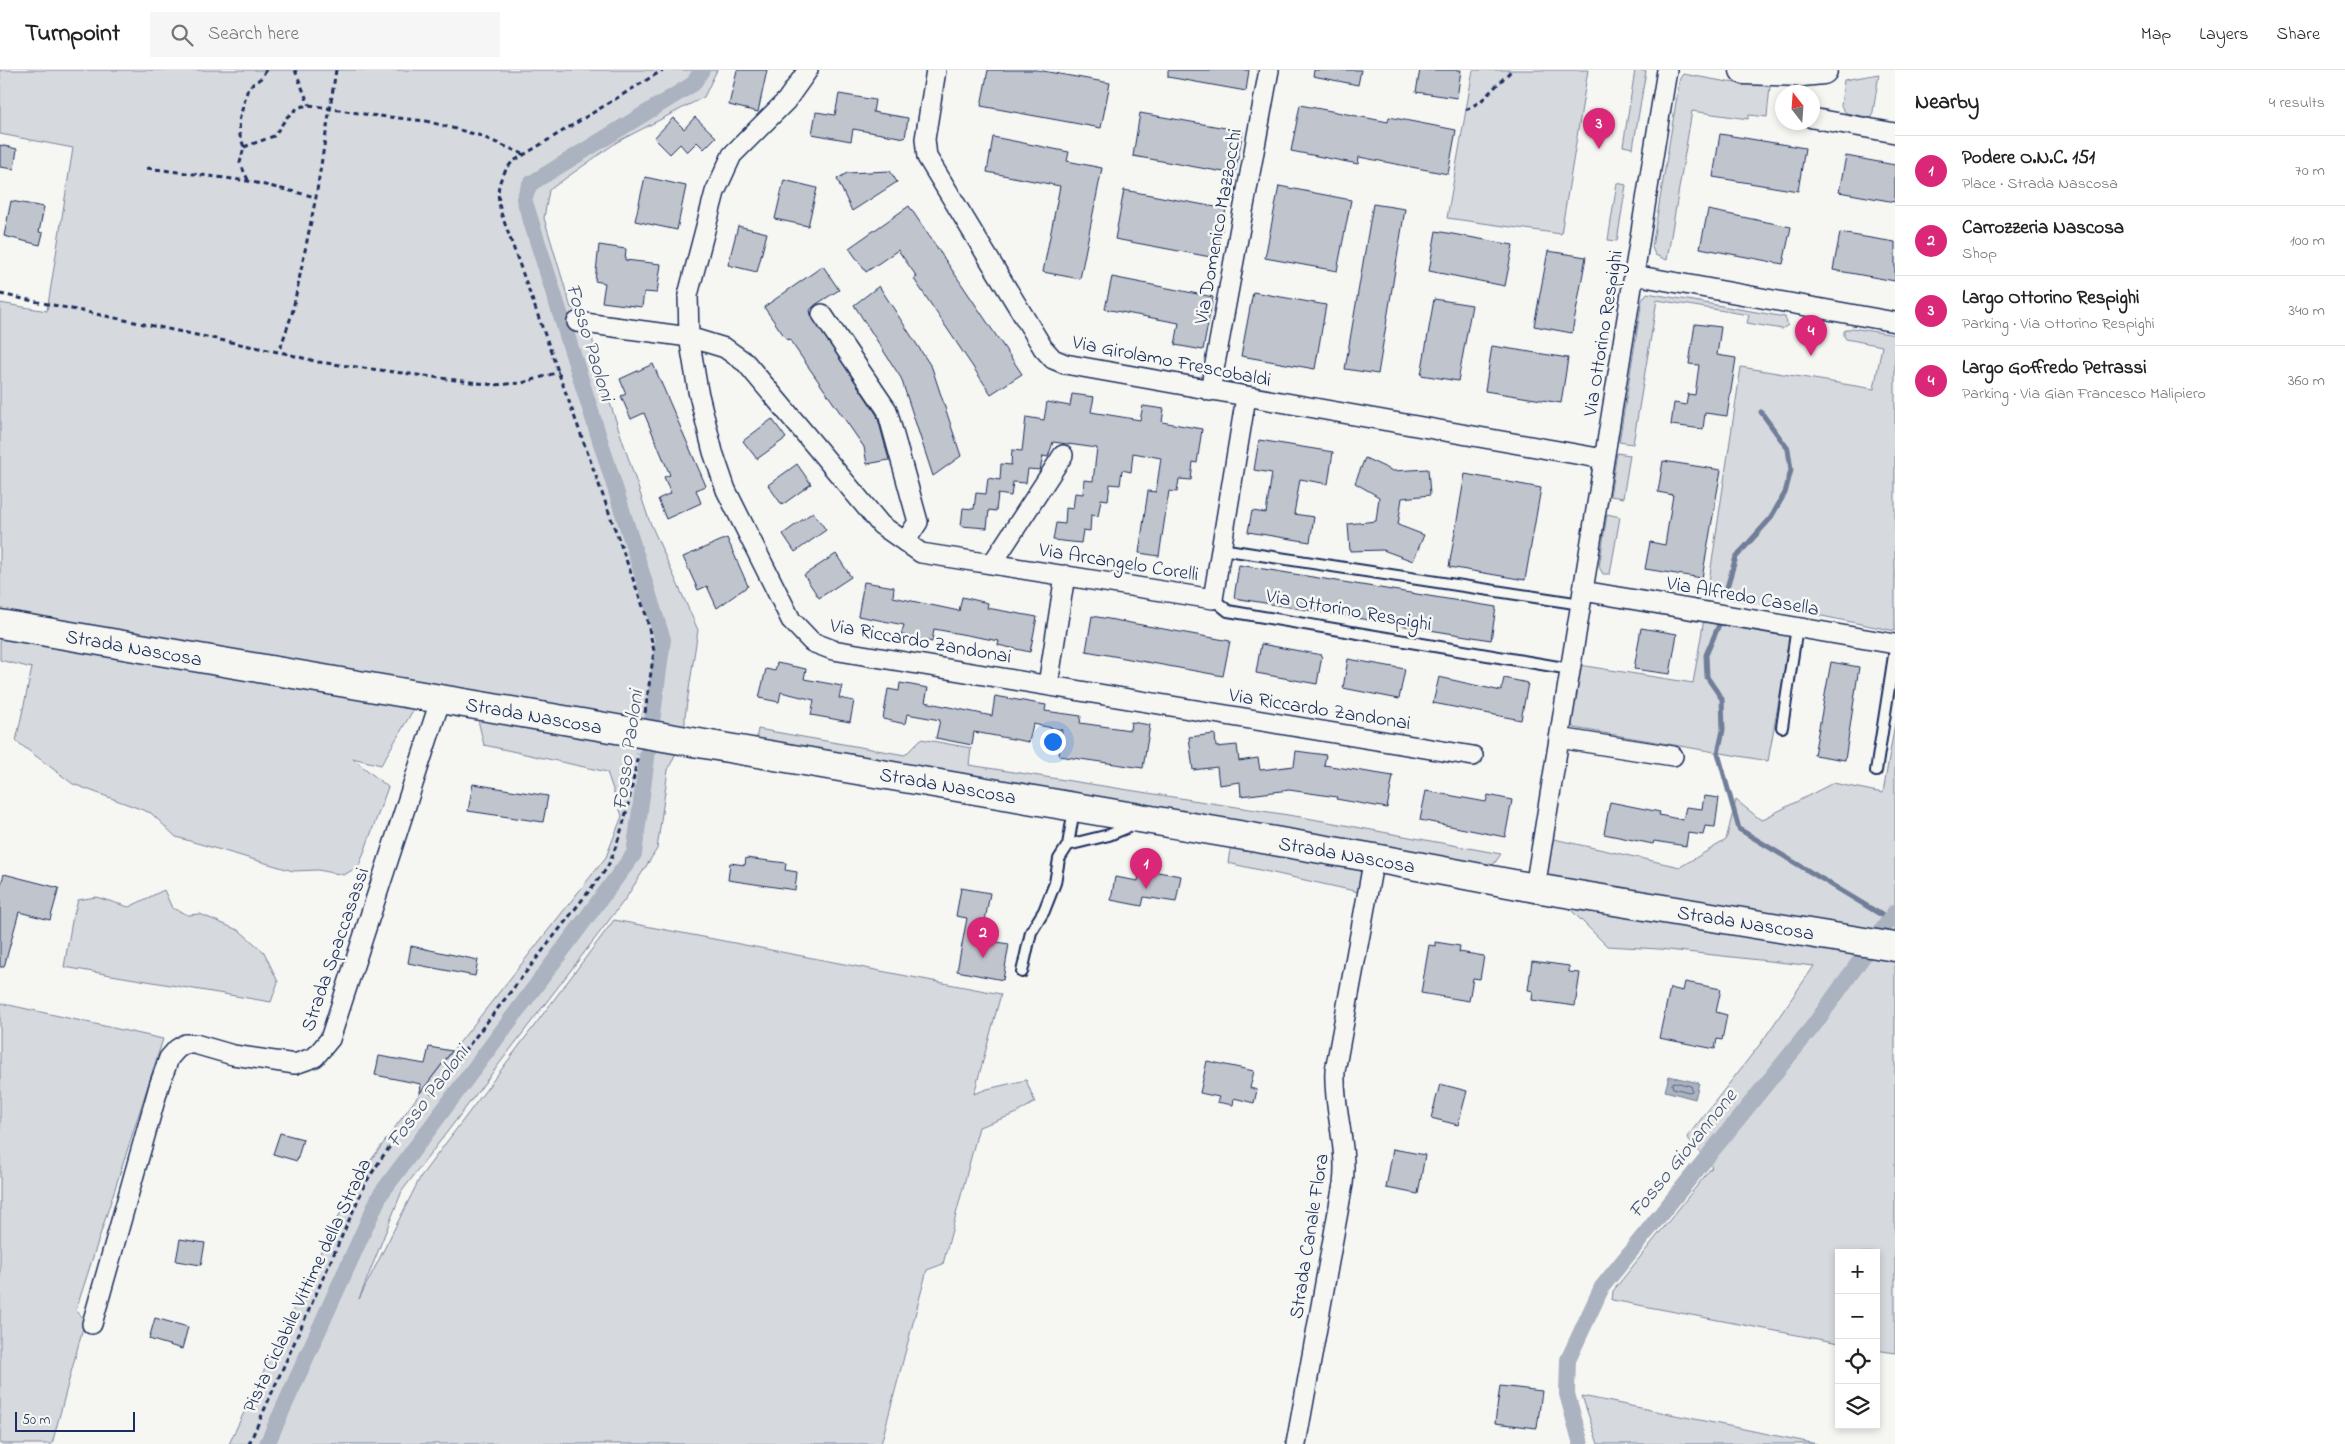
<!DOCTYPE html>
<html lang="en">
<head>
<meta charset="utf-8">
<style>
  body { margin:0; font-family:"Indie Flower",sans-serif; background:#f6f6f6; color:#222 }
  .controls { position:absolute; right:15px; bottom:15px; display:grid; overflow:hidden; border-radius:0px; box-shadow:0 2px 8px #0003 }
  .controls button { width:45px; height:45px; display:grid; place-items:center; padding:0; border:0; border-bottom:1px solid #e0e0e0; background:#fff; color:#222; font:25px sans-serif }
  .compass { position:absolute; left:1775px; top:15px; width:45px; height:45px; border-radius:50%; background:#fff; box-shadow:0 2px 8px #0003; rotate:343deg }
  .scale { position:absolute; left:15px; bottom:12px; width:120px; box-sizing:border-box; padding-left:5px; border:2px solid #1b2f5e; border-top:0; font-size:14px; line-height:18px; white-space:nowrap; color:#1b2f5e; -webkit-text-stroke:4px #f6f6f2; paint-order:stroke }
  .you { position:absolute; left:1052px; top:671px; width:18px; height:18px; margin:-12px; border:4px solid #fff; border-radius:50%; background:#1a73e8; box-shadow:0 0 0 8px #1a73e833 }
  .badge { display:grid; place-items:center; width:32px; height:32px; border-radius:50%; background:#db2777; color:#fff; font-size:16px; font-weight:700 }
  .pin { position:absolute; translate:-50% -41px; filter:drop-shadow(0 1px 2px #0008) }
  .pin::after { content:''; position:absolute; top:26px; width:18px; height:15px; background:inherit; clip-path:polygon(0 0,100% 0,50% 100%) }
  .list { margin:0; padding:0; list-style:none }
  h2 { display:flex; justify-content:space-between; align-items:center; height:65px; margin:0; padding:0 20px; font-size:21px }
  h2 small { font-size:16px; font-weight:400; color:#767676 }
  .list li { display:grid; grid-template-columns:32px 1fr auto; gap:15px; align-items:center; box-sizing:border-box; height:70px; padding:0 20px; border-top:1px solid #e0e0e0 }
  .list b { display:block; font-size:19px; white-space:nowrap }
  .list p { margin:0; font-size:16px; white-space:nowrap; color:#767676 }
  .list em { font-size:16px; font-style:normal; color:#767676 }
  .icon { flex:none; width:28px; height:28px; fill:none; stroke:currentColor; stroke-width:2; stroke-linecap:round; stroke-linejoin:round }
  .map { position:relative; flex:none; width:1895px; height:1374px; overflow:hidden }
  header { display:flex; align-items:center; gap:30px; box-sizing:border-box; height:70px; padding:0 25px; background:#fff; border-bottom:1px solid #e0e0e0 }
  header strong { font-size:24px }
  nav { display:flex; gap:28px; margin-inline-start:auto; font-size:18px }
  .search { width:350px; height:45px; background:#f6f6f6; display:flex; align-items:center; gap:12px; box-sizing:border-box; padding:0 18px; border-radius:0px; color:#767676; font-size:19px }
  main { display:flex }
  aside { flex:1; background:#fff }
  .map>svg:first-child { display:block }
  .green { fill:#d6d9dd; stroke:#78849e }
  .water { fill:#abb2c0; stroke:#717e99 }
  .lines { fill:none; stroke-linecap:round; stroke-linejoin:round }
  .shore { stroke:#556385; stroke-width:1 }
  .stream { stroke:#717e99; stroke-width:5 }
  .canal { stroke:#abb2c0; stroke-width:16 }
  .building { fill:#c0c4cd; stroke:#1b2f5e }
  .lane-casing { stroke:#1b2f5e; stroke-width:14 }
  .street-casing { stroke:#1b2f5e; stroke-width:22 }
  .secondary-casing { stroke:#1b2f5e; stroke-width:31 }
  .path { stroke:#1b2f5e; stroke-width:3; stroke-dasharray:5 4; stroke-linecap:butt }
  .lane { stroke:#f6f6f2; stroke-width:10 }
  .street { stroke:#f6f6f2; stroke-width:19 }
  .secondary { stroke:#f6f6f2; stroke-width:28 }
  .labels { text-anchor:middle; stroke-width:5; stroke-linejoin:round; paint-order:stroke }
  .street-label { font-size:20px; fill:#1b2f5e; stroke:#f6f6f2 }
  .water-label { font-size:21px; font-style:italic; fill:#46567b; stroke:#f6f6f2 }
</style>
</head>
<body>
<header>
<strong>Turnpoint</strong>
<div class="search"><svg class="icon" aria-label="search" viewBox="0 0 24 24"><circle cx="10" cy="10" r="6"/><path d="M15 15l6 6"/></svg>Search here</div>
<nav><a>Map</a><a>Layers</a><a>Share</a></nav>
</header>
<main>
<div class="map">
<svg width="1895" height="1374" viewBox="0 0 1895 1374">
  <rect width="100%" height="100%" fill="#f6f6f2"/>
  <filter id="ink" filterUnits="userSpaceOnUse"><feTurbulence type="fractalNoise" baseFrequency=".02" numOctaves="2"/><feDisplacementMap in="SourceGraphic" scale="10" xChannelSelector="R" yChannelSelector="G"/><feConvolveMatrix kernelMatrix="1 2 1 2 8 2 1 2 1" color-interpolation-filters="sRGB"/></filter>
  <g filter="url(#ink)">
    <path class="green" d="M0 0H717L704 27 617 72 549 120 544 148 571 238H579L578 260 591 263 601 306 649 450 698 560 685 646V663L668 700 657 779 626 828 402 1121 359 1229 421 1106 614 850 1001 924 974 1024 987 1019 1026 1010 1035 1032 1015 1044 979 1057 943 1194 927 1200 881 1374H229L330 1162 366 1097 426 1015 606 787 622 746 607 702 484 675 472 625 426 618 381 695 352 688 388 717 359 796 344 805 318 800 293 801 176 767 151 743 73 714 16 671 32 598 0 590V233L47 241 73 78 0 64Z
      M1473 0H1588L1561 164 1447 148Z
      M1635 0 1646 1 1633 78 1623 76Z
      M1683 4 1728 12 1770 16 1767 47 1749 45 1748 49 1692 41 1667 190 1655 185 1652 177 1680 8Z
      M1879 4 1872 48 1846 43 1841 36 1844 10Z
      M1617 113 1626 115 1617 171 1608 170Z
      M1647 223 1785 247 1788 255 1782 259 1747 253 1749 245 1657 230 1633 374 1619 372 1642 230Z
      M1852 258 1895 265V561L1778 537 1707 525 1741 297 1874 319 1882 276 1846 269 1844 266V261Z
      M1617 383 1630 385 1623 428 1610 426Z
      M1607 444 1620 447 1610 504H1603L1599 497Z
      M1704 549 1791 563 1768 691 1574 658 1570 651 1579 595 1693 613Z
      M1895 653V1283L1876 1280V1183H1839V1273L1612 1230 1613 1221 1712 1097 1687 1067 1761 973 1814 896 1659 879 1607 876 1543 812 1549 768 1680 797 1726 770 1736 730 1761 750 1833 713 1883 723Z
      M758 659 905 685 921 669 971 678 969 695 1307 748 1501 784 1489 801 1386 784 1359 822 1228 793 1233 760 755 678Z
      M164 820 172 838 188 845 200 844 240 861 264 882 278 912 271 932 64 897 72 851 78 830 96 827 129 837Z
      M0 933 163 969 76 1240 85 1250 52 1374H0Z
      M1582 1326 1817 1374H1598Z"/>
    <path class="water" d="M1669 1006 1699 1013 1695 1029 1665 1021Z"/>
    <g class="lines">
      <path class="shore" d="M1675 1012 1691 1016 1692 1021 1689 1022 1673 1018 1672 1014Z"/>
      <path class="stream" d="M1725 524 1736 487 1770 449 1785 423 1791 400 1788 379 1761 342
        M1721 550 1706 585 1707 607 1722 629 1723 660 1718 683 1739 759 1890 850"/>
      <path class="canal" d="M267 1374 380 1125 634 784 663 570 524 129 530 114 693 14 702 0
        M1581 1374 1567 1324 1568 1290 1602 1217 1814 955 1895 842"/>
    </g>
    <path class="building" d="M737 0H767L758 42 729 35Z
      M988 0H1037L1110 13 1101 58 981 36Z
      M1168 0H1249L1246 21 1168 7Z
      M1314 0H1361L1358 15 1313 6Z
      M1420 0H1461L1457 28 1416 22Z
      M839 24 875 30 873 42 908 48 905 68 853 59 851 71 812 64 816 42 835 45Z
      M1300 35 1388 52 1389 47 1456 60 1448 104 1359 87 1358 94 1291 81Z
      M1140 43 1243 61 1235 104 1133 86Z
      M695 47 716 67 704 79 697 72 687 82 680 74 670 84 654 68 673 48 684 59Z
      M1720 64 1805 78 1798 121 1713 107Z
      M993 67 1069 82 1067 91 1102 98 1080 209 1043 202 1060 116 987 102Z
      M0 75 17 79 14 99 0 97Z
      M1846 86 1895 95V132L1839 122Z
      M890 101 897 112 852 141 837 109 847 103Z
      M645 107 686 116 677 160 635 151Z
      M784 110 817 118 808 156 775 149Z
      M1279 116 1351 130 1337 201 1265 188Z
      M1124 120 1226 139 1216 188 1115 169Z
      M11 131 44 137 39 162 43 163 40 175 4 166Z
      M1373 134 1405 139 1378 304 1345 299Z
      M909 136 1022 304 991 324 914 209 917 207 898 180 866 202 849 178Z
      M1708 140 1791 157 1783 194 1700 178Z
      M738 156 767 163 757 202 728 195Z
      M1436 161 1513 175 1505 216 1429 201Z
      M1840 163 1895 172V211L1833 200Z
      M599 175 626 179 625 190 661 194 657 223 644 222 642 237 602 232 605 213 595 211Z
      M1548 181 1586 187 1572 263 1534 256Z
      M823 196 839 220 815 235 810 240 811 245 877 345 889 390 867 394 864 377 789 269 787 270 764 237Z
      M1112 207 1213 227 1203 280 1175 275 1179 253 1105 239Z
      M879 216 932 298 961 386 933 406 901 308 854 235Z
      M1253 222 1326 235 1315 299 1241 286Z
      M1434 229 1472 235 1458 311 1421 305Z
      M1695 254 1721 257 1717 285 1736 288 1727 346 1705 343 1703 359 1671 355 1674 333 1686 335 1688 324 1695 325 1699 295 1689 294Z
      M1492 276 1568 288 1561 333 1485 321Z
      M653 294 706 416 696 420 701 433 666 449 658 429 671 423 664 407 670 405 644 343 631 349 621 326 626 324 620 309Z
      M1072 324 1094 327 1091 342 1140 350 1143 336 1164 339 1162 352 1202 359 1197 393 1193 392 1191 410 1179 409 1177 422 1169 421 1159 486 1139 483 1148 421 1156 422 1161 388 1133 383 1131 402 1122 400 1120 415 1110 414 1108 430 1101 429 1098 446 1091 445 1090 461 1083 460 1081 473 1053 470 1056 453 1065 454 1066 438 1073 439 1075 423 1083 424 1084 410 1093 411 1097 378 1053 372 1048 387 1043 386 1040 400 1028 399 1026 413 1013 412 1011 426 998 424 996 441 989 440 987 458 961 456 963 438 974 439 976 423 986 424 988 408 1000 410 1001 394 1011 395 1012 380 1022 381 1026 347 1044 350 1047 332 1070 336Z
      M772 349 786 368 757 389 743 371Z
      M1259 370 1333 382 1328 414 1300 409 1294 444 1314 447 1310 472 1248 462 1252 441 1266 443 1272 403 1254 400Z
      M1365 388 1393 401 1428 399 1430 425 1402 428 1398 455 1424 465 1413 491 1383 480 1350 481 1348 454 1376 451 1379 427 1355 413Z
      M1663 391 1721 400 1702 508 1645 499 1650 472 1665 475 1673 425 1658 422Z
      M797 394 811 414 782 435 768 415Z
      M1465 404 1541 418 1525 510 1449 497Z
      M813 442 826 460 795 482 783 464Z
      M727 468 748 516 717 538 707 516 698 520 683 487Z
      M836 484 851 507 819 528 804 505Z
      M1239 495 1496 537 1491 570 1234 528Z
      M864 512 894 517 893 527 959 541 962 527 988 533 987 538 1037 547 1030 582 998 575 999 571 934 559 932 572 901 565 904 555 858 546Z
      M1092 546 1230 571 1223 606 1086 581Z
      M1641 558 1677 564 1670 604 1634 599Z
      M1261 574 1322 585 1317 614 1256 603Z
      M1348 589 1405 599 1399 629 1343 618Z
      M1831 592 1859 597 1845 690 1814 685Z
      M777 593 806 599 804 609 842 616 839 628 854 631 850 652 811 645 814 630 781 622 779 632 759 628 766 599 775 601Z
      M1439 607 1501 621 1504 608 1528 613 1521 650 1433 633Z
      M900 613 928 618 925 632 992 646 995 626 1046 635 1045 641 1081 646 1080 653 1130 660 1131 652 1150 655 1143 698 1059 686 1062 660 1033 654 1029 672 974 662 972 675 936 668 940 650 907 644 905 654 883 649 888 619 899 621Z
      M1215 664 1216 677 1237 675 1239 691 1258 688 1260 700 1294 696 1296 681 1326 685 1324 695 1393 706 1387 738 1336 729 1337 727 1289 720 1241 726 1240 712 1219 715 1217 697 1193 700 1189 667Z
      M473 714 548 726 543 752 468 741Z
      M1426 721 1486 732 1488 725 1512 730 1505 767 1420 750Z
      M1704 726 1719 728 1715 757 1705 756 1703 765 1688 763 1686 776 1654 771 1653 774 1604 764 1610 732 1660 742 1659 745 1683 750 1686 737 1702 739Z
      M746 788 786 793 785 800 797 802 795 820 728 810 730 793 745 795Z
      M1140 799 1181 806 1176 832 1144 827 1142 836 1111 830 1115 807 1138 811Z
      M4 804 59 818 50 850 19 842 4 897H0V818Z
      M961 818 990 823 983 862 992 864 990 871 1009 874 1003 910 957 901 967 848 956 846Z
      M1435 872 1460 876 1459 882 1484 886 1480 909 1473 908 1469 931 1421 923 1429 875 1435 876Z
      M411 876 478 890 475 906 408 893Z
      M1532 891 1569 896V902L1580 903 1575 936 1532 930 1533 921 1528 920Z
      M1685 912 1721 919 1716 942 1727 945 1722 970 1717 969 1715 979 1659 968 1670 918 1683 921Z
      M429 977 452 981 420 1023 421 1014 375 1005 379 986 425 994Z
      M1207 991 1254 1001 1250 1018 1257 1020 1254 1033 1234 1028 1233 1035 1217 1032 1219 1027 1200 1023Z
      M1440 1014 1467 1021 1458 1055 1431 1048Z
      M280 1063 303 1069 297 1091 273 1084Z
      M1393 1079 1425 1085 1418 1124 1386 1118Z
      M180 1169 205 1173 201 1195 176 1191Z
      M155 1248 188 1257 182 1279 149 1269Z
      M1500 1316 1542 1321 1537 1358 1495 1353Z"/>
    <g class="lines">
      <defs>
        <path id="lane" d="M1221 479 1581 534
          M1213 529 1228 541 1570 599
          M1782 657 1797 557
          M1876 701 1895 579
          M1068 775 1109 765 1126 758 1127 749
          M1022 902 1031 862 1044 841 1055 813 1059 789 1068 775 1074 739"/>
        <path id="street" d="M808 0 786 31 732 85 715 122 688 225 689 267 698 321 713 382 726 420 791 550 812 572 833 580 851 583 1473 686
          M936 0 925 69 927 87 1043 278 1053 289 1065 294 1604 389
          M1812 48 1895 63
          M1634 205 1895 252
          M822 244 887 340 918 452 905 472
          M577 252 689 267 725 278 746 293 881 455 921 483 1213 529 1246 327
          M1210 321 1269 0
          M992 494 1063 385
          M1583 521 1895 574
          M1048 615 1065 505
          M1559 668 1673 686
          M1535 818 1667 0
          M92 1254 159 1016 169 988 177 979 185 974H195L233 985 295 994 315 987 330 969 441 628
          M1296 1374 1343 1114C1348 1075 1333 1039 1335 1001L1374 788"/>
        <path id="secondary" d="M1744 0 1802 2 1823 0
          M0 554 1374 788 1535 818 1895 877"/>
      </defs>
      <use href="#lane" class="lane-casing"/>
      <use href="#street" class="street-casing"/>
      <use href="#secondary" class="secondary-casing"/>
      <path class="path" d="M295 0 309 35
        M336 0 316 127 292 244 281 276 284 283 318 292 494 315 522 313 559 302
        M1466 40 1481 31 1512 0
        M244 77 274 66 287 47 299 37 309 35 370 45 426 51 478 65 523 84
        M147 98 248 111 316 127
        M248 110 240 93 244 77 240 66 239 51 248 18 261 8 266 0
        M0 224 283 283
        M645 643 654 581 646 545 501 143C496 119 497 111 512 92L663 0
        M249 1374 366 1112 385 1083 607 798C624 761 631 724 638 684"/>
      <use href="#lane" class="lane"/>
      <use href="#street" class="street"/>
      <use href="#secondary" class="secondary"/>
    </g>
  </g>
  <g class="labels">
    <g class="street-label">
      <text transform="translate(1217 156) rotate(-80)" y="7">Via Domenico Mazzocchi</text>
      <text transform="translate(1602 263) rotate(-81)" y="7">Via Ottorino Respighi</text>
      <text transform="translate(1172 290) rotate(11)" y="7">Via Girolamo Frescobaldi</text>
      <text transform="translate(1119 491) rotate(9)" y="7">Via Arcangelo Corelli</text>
      <text transform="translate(1743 525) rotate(10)" y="7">Via Alfredo Casella</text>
      <text transform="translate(1349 539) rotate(10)" y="7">Via Ottorino Respighi</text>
      <text transform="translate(921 570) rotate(10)" y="7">Via Riccardo Zandonai</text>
      <text transform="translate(134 577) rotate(10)" y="7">Strada Nascosa</text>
      <text transform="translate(1320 638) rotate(9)" y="7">Via Riccardo Zandonai</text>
      <text transform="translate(534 645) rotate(10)" y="7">Strada Nascosa</text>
      <text transform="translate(948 715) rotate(10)" y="7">Strada Nascosa</text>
      <text transform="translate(1347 784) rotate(10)" y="7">Strada Nascosa</text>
      <text transform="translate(1746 852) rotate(9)" y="7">Strada Nascosa</text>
      <text transform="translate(334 879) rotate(-71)" y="7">Strada Spaccasassi</text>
      <text transform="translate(1308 1166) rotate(-81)" y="7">Strada Canale Flora</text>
      <text transform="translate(306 1215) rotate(-65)" y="7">Pista Ciclabile Vittime della Strada</text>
    </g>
    <g class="water-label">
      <text transform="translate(591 272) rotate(73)" y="7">Fosso Paoloni</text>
      <text transform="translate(627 680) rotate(-82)" y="7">Fosso Paoloni</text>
      <text transform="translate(427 1026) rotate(-53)" y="7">Fosso Paoloni</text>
      <text transform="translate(1682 1083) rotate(-51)" y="7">Fosso Giovannone</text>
    </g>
  </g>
</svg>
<div class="controls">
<button>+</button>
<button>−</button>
<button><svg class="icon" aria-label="locate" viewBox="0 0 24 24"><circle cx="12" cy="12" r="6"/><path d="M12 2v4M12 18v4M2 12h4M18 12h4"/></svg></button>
<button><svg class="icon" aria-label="layers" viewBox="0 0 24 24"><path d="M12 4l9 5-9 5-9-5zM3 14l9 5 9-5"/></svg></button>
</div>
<svg class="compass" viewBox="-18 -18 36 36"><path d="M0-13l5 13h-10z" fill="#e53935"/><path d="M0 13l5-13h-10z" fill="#767676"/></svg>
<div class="scale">50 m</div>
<div class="you"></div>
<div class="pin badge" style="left:1146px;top:819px">1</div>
<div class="pin badge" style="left:983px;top:888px">2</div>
<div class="pin badge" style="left:1599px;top:79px">3</div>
<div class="pin badge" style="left:1811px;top:286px">4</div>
</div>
<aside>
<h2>Nearby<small>4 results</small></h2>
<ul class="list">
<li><span class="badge">1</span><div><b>Podere O.N.C. 151</b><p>Place · Strada Nascosa</p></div><em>70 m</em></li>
<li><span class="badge">2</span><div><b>Carrozzeria Nascosa</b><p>Shop</p></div><em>100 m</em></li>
<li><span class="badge">3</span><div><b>Largo Ottorino Respighi</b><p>Parking · Via Ottorino Respighi</p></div><em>340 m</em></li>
<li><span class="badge">4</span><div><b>Largo Goffredo Petrassi</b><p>Parking · Via Gian Francesco Malipiero</p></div><em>360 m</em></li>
</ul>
</aside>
</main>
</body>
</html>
